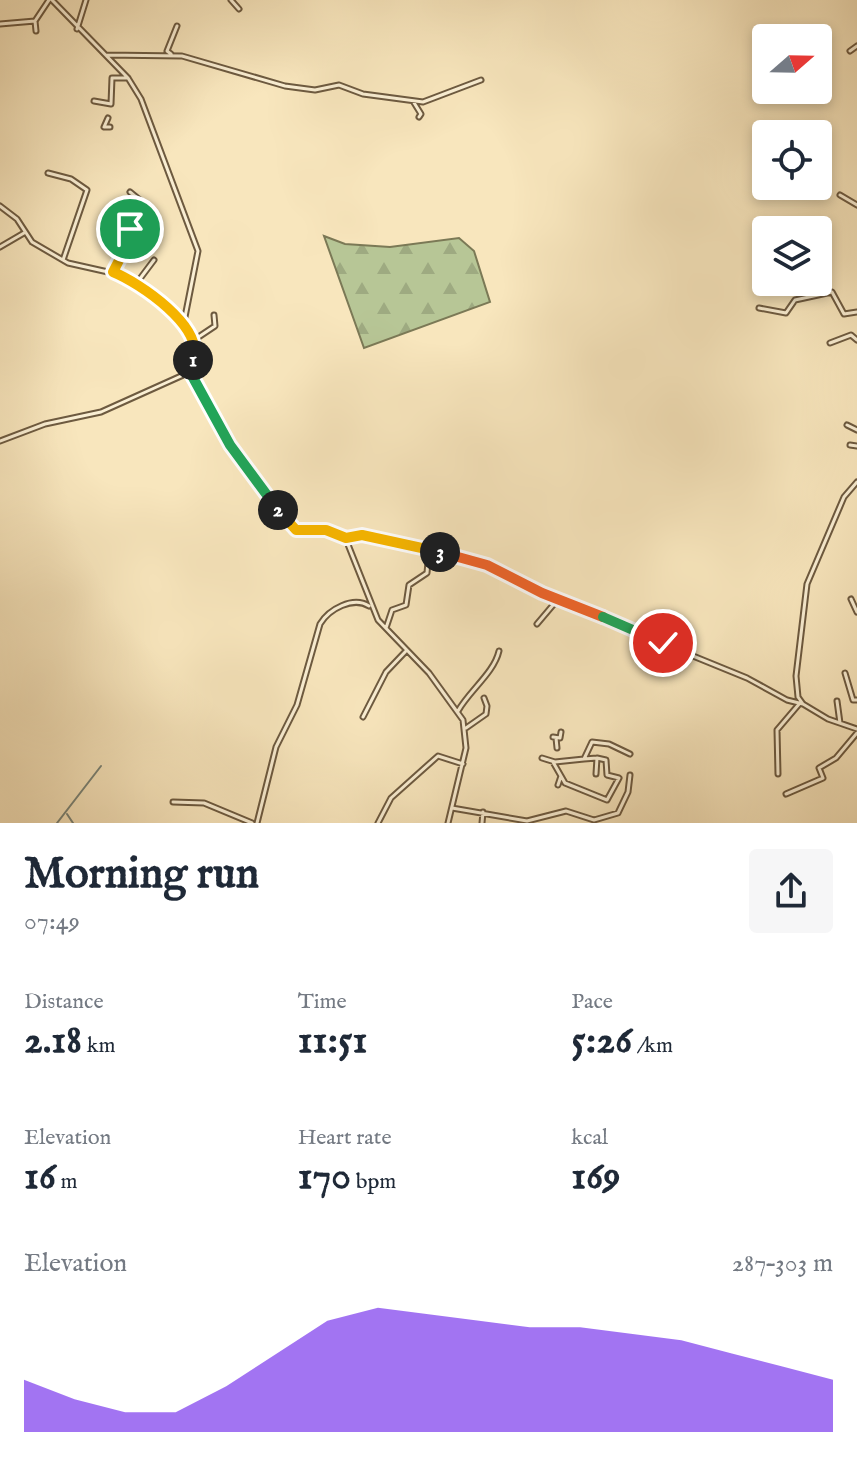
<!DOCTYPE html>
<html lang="en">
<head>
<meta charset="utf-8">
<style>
	:root { --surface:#fff; --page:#f6f6f7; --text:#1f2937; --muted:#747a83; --accent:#7c3aed }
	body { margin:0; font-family:"IM FELL English",serif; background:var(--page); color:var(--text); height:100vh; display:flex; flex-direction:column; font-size:30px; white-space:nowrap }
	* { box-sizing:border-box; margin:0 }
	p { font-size:26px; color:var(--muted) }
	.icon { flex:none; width:44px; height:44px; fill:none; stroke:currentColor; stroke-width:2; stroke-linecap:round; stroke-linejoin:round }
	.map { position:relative; height:823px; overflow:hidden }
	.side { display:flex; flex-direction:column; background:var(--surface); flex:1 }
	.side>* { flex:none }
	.needle { width:52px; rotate:70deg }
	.buttons { position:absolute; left:752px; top:24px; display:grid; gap:16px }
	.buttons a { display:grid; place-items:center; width:80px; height:80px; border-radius:8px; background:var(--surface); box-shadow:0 4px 12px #0003; font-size:40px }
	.pin { position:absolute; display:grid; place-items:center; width:68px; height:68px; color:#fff; margin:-34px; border:4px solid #fff; border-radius:50%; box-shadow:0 2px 8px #0007 }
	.km { position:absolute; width:40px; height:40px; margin:-20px; border-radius:50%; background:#222; color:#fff; font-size:22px; line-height:40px; text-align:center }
	.round { display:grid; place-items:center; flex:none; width:84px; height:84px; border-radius:8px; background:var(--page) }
	.head { display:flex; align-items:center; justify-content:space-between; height:136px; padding:0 24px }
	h1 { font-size:44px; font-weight:800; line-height:60px }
	.figures { display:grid; grid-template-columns:repeat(3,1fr); gap:12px; height:136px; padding:8px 24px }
	.figures div { display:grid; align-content:center }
	.figures b { font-size:40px; font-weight:800 }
	.figures small { font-size:22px; font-weight:400 }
	.figures p { font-size:22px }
	.chart { height:224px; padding:16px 24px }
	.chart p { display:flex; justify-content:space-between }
	.chart svg { width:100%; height:144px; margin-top:8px; fill:var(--accent); opacity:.7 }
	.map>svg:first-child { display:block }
	.forest { fill:url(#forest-firs); stroke:#7b7956; stroke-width:2 }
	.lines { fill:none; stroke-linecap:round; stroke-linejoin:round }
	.stream { stroke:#798478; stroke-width:2 }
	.street-casing { stroke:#6d5a40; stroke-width:7 }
	.street { stroke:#faefd4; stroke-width:3 }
	.split-1-casing { stroke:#fff; stroke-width:16 }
	.split-2-casing { stroke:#fff; stroke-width:16 }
	.split-3-casing { stroke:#fff; stroke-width:16 }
	.split-4-casing { stroke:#fff; stroke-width:16 }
	.split-5-casing { stroke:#fff; stroke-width:16 }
	.split-1 { stroke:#f5b400; stroke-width:10 }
	.split-2 { stroke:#22a559; stroke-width:10 }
	.split-3 { stroke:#f5b400; stroke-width:10 }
	.split-4 { stroke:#f0652b; stroke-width:10 }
	.split-5 { stroke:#22a559; stroke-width:10 }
</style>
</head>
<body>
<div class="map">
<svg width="857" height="823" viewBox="0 0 857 823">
	<defs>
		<pattern id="forest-firs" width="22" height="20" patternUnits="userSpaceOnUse" patternTransform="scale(2)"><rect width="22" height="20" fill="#b7c696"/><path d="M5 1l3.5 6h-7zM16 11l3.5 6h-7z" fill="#9eaa81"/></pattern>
	</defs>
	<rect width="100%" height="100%" fill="#f8e6bd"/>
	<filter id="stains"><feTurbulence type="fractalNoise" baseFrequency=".0025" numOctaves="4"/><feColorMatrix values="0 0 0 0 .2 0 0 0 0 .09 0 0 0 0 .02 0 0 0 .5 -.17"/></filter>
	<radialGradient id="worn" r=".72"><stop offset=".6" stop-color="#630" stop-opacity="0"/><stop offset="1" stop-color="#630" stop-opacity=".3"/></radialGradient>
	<path class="forest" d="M324 236 345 244 390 247 459 238 474 251 490 302 364 348Z"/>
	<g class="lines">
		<path class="stream" d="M67 814 73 823
			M57 823 101 766"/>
		<defs>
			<path id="street" d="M52 0 128 78 141 99 198 251 184 322 194 340 196 354 190 372 230 445 291 528 326 530 345 537 378 620 429 673 463 720 466 748 448 823
				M231 0 239 9
				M0 24 35 21
				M77 29 86 0
				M36 31 35 21 49 0
				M850 51 857 46
				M171 54 167 51 177 26
				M106 55 182 56 285 86 315 90 339 85 363 94 423 102 481 80
				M94 101 111 104 112 78H128
				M413 101 421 114 419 117
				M108 118 104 127H110
				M48 173 71 179 87 190 63 260
				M130 192 147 206 131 237
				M840 195 857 205
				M0 206 17 219 32 242 68 263 117 274 184 322
				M0 247 24 233
				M113 272 131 237 130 229
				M136 284 154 260
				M759 308 786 313 795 300 832 292 844 314 857 312
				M194 340 215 326 214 315
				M830 343 851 335 857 340
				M847 425 857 430
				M0 441 45 424 101 412 190 372
				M850 445 857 446
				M857 482 844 497 807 584 796 676 798 697 803 704 828 719 857 729
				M346 538 362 535 487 565 542 593 587 609 617 625 747 678 787 700 803 704
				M851 599 857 612
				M537 624 559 598
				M386 628 392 610 406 605 409 585 427 573 429 550
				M845 673 853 700H857
				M837 701 840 723
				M458 711C469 691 494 673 499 651
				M363 717 386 672 406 651
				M466 728 486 714 487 706 484 698
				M553 737 560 738 561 732
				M556 738 557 748
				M542 758 555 762 584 759 592 742 609 744 630 754
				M584 759 597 758 596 774
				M553 762 561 776 558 785
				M778 774 777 730 800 703
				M561 776 565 783 607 800 619 778 607 775 606 760 597 758
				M786 794 823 778 819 768 836 758 857 733
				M173 802 204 803 252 823
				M452 808 527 821 566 811 594 820 618 813 628 792 630 775
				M257 823 276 747 297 705 320 624C329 609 353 596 369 606
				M378 823 391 798 438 756 463 764
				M482 823 483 812"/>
		</defs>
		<use href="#street" class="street-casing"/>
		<use href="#street" class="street"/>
	</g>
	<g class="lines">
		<defs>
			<path id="split-1" d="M130 229 131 237 113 272C140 283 205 327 193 360"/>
			<path id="split-2" d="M193 360 190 372 230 445 278 510"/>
			<path id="split-3" d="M278 510 296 530H326L346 538 362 535 440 552"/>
			<path id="split-4" d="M440 552 487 565 542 593 603 617"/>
			<path id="split-5" d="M603 617 663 643"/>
		</defs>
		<use href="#split-1" class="split-1-casing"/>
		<use href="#split-2" class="split-2-casing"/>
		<use href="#split-3" class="split-3-casing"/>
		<use href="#split-4" class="split-4-casing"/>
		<use href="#split-5" class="split-5-casing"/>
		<use href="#split-1" class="split-1"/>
		<use href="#split-2" class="split-2"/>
		<use href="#split-3" class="split-3"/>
		<use href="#split-4" class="split-4"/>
		<use href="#split-5" class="split-5"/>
	</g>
	<rect width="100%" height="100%" filter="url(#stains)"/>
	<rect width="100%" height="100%" fill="url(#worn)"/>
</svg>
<div class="buttons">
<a><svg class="needle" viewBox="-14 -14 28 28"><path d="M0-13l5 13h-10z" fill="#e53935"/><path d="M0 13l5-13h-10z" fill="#747a83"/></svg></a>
<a><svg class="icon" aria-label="locate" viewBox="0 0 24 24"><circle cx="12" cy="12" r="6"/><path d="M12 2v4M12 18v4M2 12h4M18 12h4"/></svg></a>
<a><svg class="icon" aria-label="layers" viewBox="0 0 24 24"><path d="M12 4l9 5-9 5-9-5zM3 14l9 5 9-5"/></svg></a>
</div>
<div class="pin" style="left:130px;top:229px;background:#1e9e55"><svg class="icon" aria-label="arrive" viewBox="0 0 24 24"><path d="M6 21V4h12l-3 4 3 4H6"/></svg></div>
<div class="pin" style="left:663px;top:643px;background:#d93025"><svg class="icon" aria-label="check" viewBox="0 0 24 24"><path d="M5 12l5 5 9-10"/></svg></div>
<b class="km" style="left:193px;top:360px">1</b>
<b class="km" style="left:278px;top:510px">2</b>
<b class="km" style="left:440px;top:552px">3</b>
</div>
<section class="side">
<div class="head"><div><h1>Morning run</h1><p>07:49</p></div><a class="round"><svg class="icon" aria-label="share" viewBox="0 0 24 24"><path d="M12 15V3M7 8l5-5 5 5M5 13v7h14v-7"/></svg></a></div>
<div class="figures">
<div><p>Distance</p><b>2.18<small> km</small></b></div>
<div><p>Time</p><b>11:51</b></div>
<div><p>Pace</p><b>5:26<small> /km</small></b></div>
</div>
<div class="figures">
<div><p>Elevation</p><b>16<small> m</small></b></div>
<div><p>Heart rate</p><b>170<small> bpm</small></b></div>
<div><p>kcal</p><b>169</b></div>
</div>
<div class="chart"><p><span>Elevation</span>287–303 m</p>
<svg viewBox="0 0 160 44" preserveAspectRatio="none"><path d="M0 44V28L10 34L20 38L30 38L40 30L50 20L60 10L70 6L80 8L90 10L100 12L110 12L120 14L130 16L140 20L150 24L160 28V44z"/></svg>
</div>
</section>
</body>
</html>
